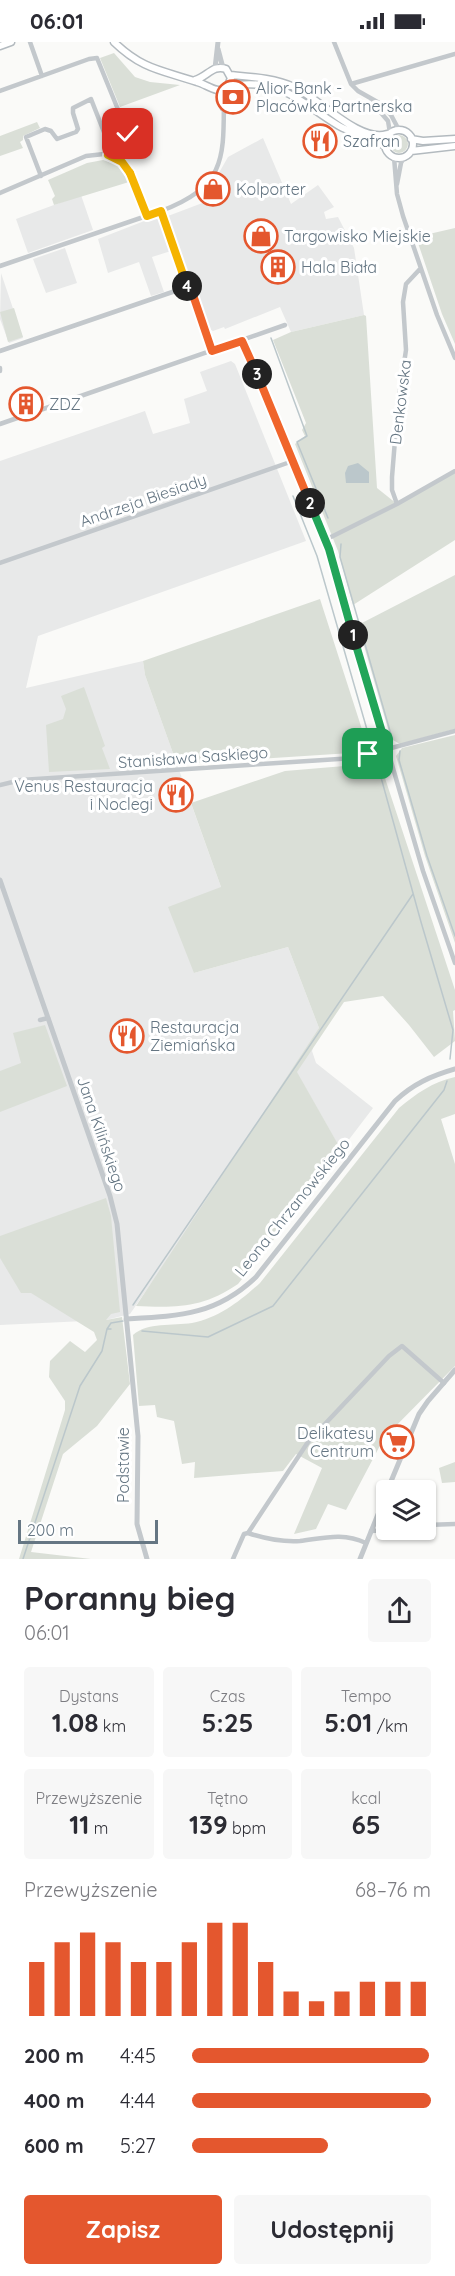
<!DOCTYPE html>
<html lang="pl">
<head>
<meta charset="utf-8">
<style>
	:root { --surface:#fff; --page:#f7f7f7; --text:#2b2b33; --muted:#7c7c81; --accent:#e4572e }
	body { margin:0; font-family:Quicksand,sans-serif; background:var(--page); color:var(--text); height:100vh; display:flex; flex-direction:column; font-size:22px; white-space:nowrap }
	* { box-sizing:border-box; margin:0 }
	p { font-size:20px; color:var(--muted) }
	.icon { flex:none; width:33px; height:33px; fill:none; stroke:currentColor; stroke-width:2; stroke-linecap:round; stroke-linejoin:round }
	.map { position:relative; height:1517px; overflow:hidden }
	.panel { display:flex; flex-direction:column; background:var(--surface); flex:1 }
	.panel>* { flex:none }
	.buttons { position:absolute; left:376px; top:1438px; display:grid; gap:12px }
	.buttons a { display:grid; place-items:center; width:60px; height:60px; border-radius:6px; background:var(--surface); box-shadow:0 2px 4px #0004; font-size:30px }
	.scale { position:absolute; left:18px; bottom:15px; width:140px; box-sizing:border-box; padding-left:6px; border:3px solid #657683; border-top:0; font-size:16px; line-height:21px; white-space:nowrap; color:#657683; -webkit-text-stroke:4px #fff; paint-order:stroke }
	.pin { position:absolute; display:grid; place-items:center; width:51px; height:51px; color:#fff; margin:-26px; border-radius:12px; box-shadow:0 3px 9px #0006 }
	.km { position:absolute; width:30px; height:30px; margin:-15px; border-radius:50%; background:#222; color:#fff; font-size:16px; line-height:30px; text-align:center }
	.round { display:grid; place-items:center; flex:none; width:63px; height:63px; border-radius:6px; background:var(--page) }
	.head { display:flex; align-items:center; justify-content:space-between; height:102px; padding:0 24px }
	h1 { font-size:33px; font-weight:700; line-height:45px }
	.figures { display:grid; grid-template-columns:repeat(3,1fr); gap:9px; height:102px; padding:6px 24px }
	.figures div { display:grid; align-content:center; border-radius:6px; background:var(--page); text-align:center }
	.figures b { font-size:26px; font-weight:700 }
	.figures small { font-size:16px; font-weight:400 }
	.figures p { font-size:16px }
	.chart { height:168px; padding:12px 24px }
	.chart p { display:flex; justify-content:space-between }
	.chart svg { width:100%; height:108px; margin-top:6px; stroke:var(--accent); stroke-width:6 }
	.primary-button { display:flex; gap:12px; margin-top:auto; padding:12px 24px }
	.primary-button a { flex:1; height:69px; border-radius:6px; background:var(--accent); color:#fff; font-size:24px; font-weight:700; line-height:69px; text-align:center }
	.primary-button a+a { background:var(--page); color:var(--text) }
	ul { padding:0 24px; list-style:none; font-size:20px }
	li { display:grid; grid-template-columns:96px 72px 1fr; align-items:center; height:45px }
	li i { height:15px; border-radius:8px; background:var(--accent) }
	.status { display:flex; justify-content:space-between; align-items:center; height:42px; padding:0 30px; background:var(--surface); direction:ltr }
	.status svg { height:16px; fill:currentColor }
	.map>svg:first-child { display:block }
	.built { fill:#e8e9e9 }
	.green { fill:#dadfd7 }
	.water { fill:#bbc7cb }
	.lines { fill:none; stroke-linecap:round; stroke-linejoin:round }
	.stream { stroke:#bbc7cb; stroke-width:1.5 }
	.secondary-casing { stroke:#b3babf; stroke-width:9 }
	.minor { stroke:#c3c8cc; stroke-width:4.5 }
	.tertiary { stroke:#c3c8cc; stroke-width:5 }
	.secondary { stroke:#fff; stroke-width:6 }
	.split-1-casing { stroke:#fff; stroke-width:12 }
	.split-2-casing { stroke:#fff; stroke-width:12 }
	.split-3-casing { stroke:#fff; stroke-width:12 }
	.split-4-casing { stroke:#fff; stroke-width:12 }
	.split-5-casing { stroke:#fff; stroke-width:12 }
	.split-6-casing { stroke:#fff; stroke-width:12 }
	.split-1 { stroke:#22a559; stroke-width:8 }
	.split-2 { stroke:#22a559; stroke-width:8 }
	.split-3 { stroke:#f0652b; stroke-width:8 }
	.split-4 { stroke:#f0652b; stroke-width:8 }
	.split-5 { stroke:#f5b400; stroke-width:8 }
	.split-6 { stroke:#f5b400; stroke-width:8 }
	.labels { text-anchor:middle; stroke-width:6; stroke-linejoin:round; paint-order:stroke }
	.poi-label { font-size:16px; fill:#657683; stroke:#fff; text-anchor:start }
	.street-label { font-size:16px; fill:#657683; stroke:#fff }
</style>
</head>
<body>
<div class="status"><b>06:01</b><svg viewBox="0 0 49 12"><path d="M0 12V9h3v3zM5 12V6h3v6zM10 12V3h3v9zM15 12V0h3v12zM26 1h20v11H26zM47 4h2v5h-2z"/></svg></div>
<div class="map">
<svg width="455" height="1517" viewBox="0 0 455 1517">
	<rect width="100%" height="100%" fill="#fafaf8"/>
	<path class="built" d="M263 96 291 162 318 143 334 165 324 170 326 177 338 175 354 206 364 273 291 290 280 265 225 287 224 285 213 289 209 287 194 244 188 239 181 219 183 216 168 174 205 160 214 149 212 143 228 115Z
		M81 153 93 188 28 211 16 177Z
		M152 176H161L171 209 152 215 164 250 151 254 139 220 108 231 98 197Z
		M65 206 77 241 46 251 33 217Z
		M1 231 23 296 9 301 0 277Z
		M231 319 235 322 306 499 38 594 26 646 143 619 145 633 221 845 194 931 288 905 319 986 312 1009 316 1021 373 1066 341 1108 297 1031 130 1272 106 1278 0 1283V419L145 369 153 392 190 381 184 357 207 349 200 330Z"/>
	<path class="green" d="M114 11 135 35 150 40 180 43 120 65 100 16Z
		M37 80 40 86 23 94V98L20 100 23 106 0 114V94Z
		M119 81 124 97 113 103 105 86Z
		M390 102a9 9 0 1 1 18 0a9 9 0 1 1-18 0Z
		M103 118 117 123 129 140 54 163 52 157 55 154 48 138 87 121Z
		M455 186V302L442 272 416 195Z
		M14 266 23 295 8 300 0 270Z
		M364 273 366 274 377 446 397 462 455 429V498L353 563 338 509 295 402 305 394 302 388 306 381 273 298 291 290Z
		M455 533V687L400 702 391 697 358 583Z
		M320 557 368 706 351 711 193 721 177 718 174 714 145 633 143 619Z
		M84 645 105 704 102 706 110 727 49 730 46 683 63 677 66 667 61 654Z
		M455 693V901L425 814 396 714 402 706Z
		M380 721 455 948V968L453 969 455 999 434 1015 409 983 383 954 344 960 297 1030 343 1111 238 1242C203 1266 176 1266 136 1264L319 986 288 905 194 931 168 865 221 845 191 761 285 729Z
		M45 983 67 1044 0 1070V1029L21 1021 13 991Z
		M455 1035V1072L441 1077 455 1122V1324L384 1396 346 1468 328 1462 316 1487 294 1492 322 1426 296 1412 283 1429 194 1436 195 1420 182 1422 174 1379 157 1375 155 1363 139 1364 133 1293C147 1280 173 1284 192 1281 219 1276 240 1259 260 1241L399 1066C416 1052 432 1040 455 1035Z
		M106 1156 111 1174 120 1270 111 1272 106 1278 122 1275 130 1342 97 1384 63 1412 31 1510 91 1517H19L65 1368V1359L49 1335 50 1319 70 1299 85 1310 97 1298 94 1290 31 1251H21L0 1216V1194Z
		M455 1420V1440L442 1441 439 1426Z"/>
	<path class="water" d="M358 421 369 430V441H346L345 431 348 424Z"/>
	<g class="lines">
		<path class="stream" d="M271 296 307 394 297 400 328 476
			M293 454 317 514 372 705
			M341 502 340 515 392 696
			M400 709 399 718 427 814 455 894
			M377 721 421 880 453 988 450 1017
			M133 1263 413 852
			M107 1287 111 1281 123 1279
			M142 1289 208 1295 273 1264 444 1048 447 1039
			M23 1517 80 1344 102 1309 107 1287H111"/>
		<defs>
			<path id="secondary" d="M114 0C143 28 162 28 197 40 208 43 216 52 227 46L231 36 226 27C213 22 207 35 195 38
				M0 4 11 0
				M230 33C252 35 274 36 294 45 319 56 359 101 387 92
				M229 44C282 35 299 60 339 84 353 92 373 95 386 105
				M385 102a14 14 0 1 1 28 0a14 14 0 1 1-28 0Z
				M411 97 423 99 455 97
				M411 109 455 104"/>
		</defs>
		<use href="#secondary" class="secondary-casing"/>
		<path class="minor" d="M30 0 42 34
			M334 0 351 42 358 49 381 62 391 73 399 88
			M351 42 455 12
			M0 49 89 17 97 16 128 92 125 100 111 108 108 113
			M217 49 222 67
			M371 59 388 79 390 91
			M394 115 397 152 403 174 437 273 455 316
			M41 134 26 95 45 87 51 89 57 97 76 90 78 87 73 71V66L91 57 111 108
			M397 142 401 121 405 114
			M0 151 86 114 104 112 113 115 125 123 131 133 147 174
			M161 169 212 309
			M0 224 161 169C230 143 223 112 224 48
			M242 299 289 408 329 507 423 829 455 921
			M0 309 187 245
			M0 326V329
			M0 382 285 283
			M397 462 392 448V435L398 361 406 308 403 260 406 242 420 227
			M325 498 397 462 455 429
			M0 521 293 419
			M0 743 21 738 354 716 455 689
			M40 978 48 976
			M426 1483 455 1482
			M371 1489 387 1488
			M248 1491C263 1496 284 1500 300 1499 324 1496 343 1490 366 1501
			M233 1517 244 1492 248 1491 308 1400 389 1314 402 1304 444 1341"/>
		<path class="tertiary" d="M218 7 223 26
			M215 26 218 0
			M0 838 110 1154 117 1182 138 1394 137 1482 147 1517
			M126 1277C180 1274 216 1273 256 1235L395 1059C413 1042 431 1034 455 1027
			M387 1449 419 1372 428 1359 455 1328
			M360 1517 387 1450"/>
		<use href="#secondary" class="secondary"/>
	</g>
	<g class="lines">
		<defs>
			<path id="split-1" d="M353 593 387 707 368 712"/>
			<path id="split-2" d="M310 461 329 507 353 593"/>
			<path id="split-3" d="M257 332 310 461"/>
			<path id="split-4" d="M187 244 192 250 212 309 242 299 257 332"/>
			<path id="split-5" d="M130 131 147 174 161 169 187 244"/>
			<path id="split-6" d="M128 92 125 100 111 108 108 113 122 120 130 131"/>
		</defs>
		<use href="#split-1" class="split-1-casing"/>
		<use href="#split-2" class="split-2-casing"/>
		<use href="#split-3" class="split-3-casing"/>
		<use href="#split-4" class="split-4-casing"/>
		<use href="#split-5" class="split-5-casing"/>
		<use href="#split-6" class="split-6-casing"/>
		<use href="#split-1" class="split-1"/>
		<use href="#split-2" class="split-2"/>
		<use href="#split-3" class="split-3"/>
		<use href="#split-4" class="split-4"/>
		<use href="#split-5" class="split-5"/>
		<use href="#split-6" class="split-6"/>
	</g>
	<defs>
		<symbol id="bank-ring" viewBox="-11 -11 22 22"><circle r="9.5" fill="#fff" stroke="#e4572e" stroke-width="1.5"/><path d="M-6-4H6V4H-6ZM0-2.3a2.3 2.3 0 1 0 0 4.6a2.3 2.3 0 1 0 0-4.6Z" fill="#e4572e"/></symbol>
		<symbol id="restaurant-ring" viewBox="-11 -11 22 22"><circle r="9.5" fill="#fff" stroke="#e4572e" stroke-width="1.5"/><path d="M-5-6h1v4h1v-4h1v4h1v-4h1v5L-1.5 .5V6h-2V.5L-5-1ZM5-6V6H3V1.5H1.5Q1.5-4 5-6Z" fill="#e4572e"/></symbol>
		<symbol id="shop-ring" viewBox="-11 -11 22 22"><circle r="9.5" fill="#fff" stroke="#e4572e" stroke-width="1.5"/><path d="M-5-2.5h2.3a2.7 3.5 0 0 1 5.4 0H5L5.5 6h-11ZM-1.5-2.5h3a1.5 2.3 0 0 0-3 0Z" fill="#e4572e"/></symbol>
		<symbol id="building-ring" viewBox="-11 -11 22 22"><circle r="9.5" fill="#fff" stroke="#e4572e" stroke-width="1.5"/><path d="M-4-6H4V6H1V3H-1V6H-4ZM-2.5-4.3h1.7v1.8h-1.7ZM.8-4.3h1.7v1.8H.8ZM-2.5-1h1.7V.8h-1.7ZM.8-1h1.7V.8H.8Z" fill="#e4572e"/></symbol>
		<symbol id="supermarket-ring" viewBox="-11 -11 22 22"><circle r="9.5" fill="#fff" stroke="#e4572e" stroke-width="1.5"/><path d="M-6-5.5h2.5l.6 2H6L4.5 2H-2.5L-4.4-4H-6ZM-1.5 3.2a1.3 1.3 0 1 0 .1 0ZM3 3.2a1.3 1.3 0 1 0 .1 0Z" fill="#e4572e"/></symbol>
	</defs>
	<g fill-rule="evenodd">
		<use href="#bank-ring" x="214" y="36" width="38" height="38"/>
		<use href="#restaurant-ring" x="301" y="80" width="38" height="38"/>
		<use href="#shop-ring" x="194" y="128" width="38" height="38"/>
		<use href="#shop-ring" x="242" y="175" width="38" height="38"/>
		<use href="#building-ring" x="259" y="206" width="38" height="38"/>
		<use href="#building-ring" x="7" y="343" width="38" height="38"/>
		<use href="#restaurant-ring" x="157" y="734" width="38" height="38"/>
		<use href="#restaurant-ring" x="108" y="975" width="38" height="38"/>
		<use href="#supermarket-ring" x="378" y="1381" width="38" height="38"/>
	</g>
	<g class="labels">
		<g class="poi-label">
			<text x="256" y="52">Alior Bank -<tspan x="256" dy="18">Placówka Partnerska</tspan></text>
			<text x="343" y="105">Szafran</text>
			<text x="236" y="153">Kolporter</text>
			<text x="284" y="200">Targowisko Miejskie</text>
			<text x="301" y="231">Hala Biała</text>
			<text x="49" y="368">ZDZ</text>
			<text x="153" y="750" text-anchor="end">Venus Restauracja<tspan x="153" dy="18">i Noclegi</tspan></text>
			<text x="150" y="991">Restauracja<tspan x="150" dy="18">Ziemiańska</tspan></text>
			<text x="374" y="1397" text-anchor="end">Delikatesy<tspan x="374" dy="18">Centrum</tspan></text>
		</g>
		<g class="street-label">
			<text transform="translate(400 360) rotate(-83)" y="6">Denkowska</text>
			<text transform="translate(143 458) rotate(-19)" y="6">Andrzeja Biesiady</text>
			<text transform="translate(193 715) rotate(-4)" y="6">Stanisława Saskiego</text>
			<text transform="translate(102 1092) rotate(71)" y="6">Jana Kilińskiego</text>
			<text transform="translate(292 1165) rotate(-51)" y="6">Leona Chrzanowskiego</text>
			<text transform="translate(123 1423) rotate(-90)" y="6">Podstawie</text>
		</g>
	</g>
</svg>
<div class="buttons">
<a><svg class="icon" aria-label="layers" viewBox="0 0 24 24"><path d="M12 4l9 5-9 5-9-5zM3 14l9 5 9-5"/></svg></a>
</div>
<div class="scale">200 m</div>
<div class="pin" style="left:368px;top:712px;background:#1e9e55"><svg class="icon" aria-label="arrive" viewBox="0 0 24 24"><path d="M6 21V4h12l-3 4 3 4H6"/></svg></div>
<div class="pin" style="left:128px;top:92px;background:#d93025"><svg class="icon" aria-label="check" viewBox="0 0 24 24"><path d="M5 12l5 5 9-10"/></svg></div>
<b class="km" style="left:353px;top:593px">1</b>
<b class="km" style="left:310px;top:461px">2</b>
<b class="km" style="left:257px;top:332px">3</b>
<b class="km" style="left:187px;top:244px">4</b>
</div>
<section class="panel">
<div class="head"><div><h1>Poranny bieg</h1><p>06:01</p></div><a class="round"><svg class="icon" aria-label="share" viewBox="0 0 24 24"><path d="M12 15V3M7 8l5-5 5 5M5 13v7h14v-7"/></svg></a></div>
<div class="figures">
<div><p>Dystans</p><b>1.08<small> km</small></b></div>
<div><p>Czas</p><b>5:25</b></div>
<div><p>Tempo</p><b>5:01<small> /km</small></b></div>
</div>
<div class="figures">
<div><p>Przewyższenie</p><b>11<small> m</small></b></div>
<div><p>Tętno</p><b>139<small> bpm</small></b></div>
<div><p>kcal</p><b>65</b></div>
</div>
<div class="chart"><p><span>Przewyższenie</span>68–76 m</p>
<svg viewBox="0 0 160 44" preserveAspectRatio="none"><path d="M5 44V22M15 44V14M25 44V10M35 44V14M45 44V22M55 44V22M65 44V14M75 44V6M85 44V6M95 44V22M105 44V34M115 44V38M125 44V34M135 44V30M145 44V30M155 44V30"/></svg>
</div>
<ul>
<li><b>200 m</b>4:45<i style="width:99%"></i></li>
<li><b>400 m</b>4:44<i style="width:100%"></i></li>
<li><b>600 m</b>5:27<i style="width:57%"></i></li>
</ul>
<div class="primary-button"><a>Zapisz</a><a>Udostępnij</a></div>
</section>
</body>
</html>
